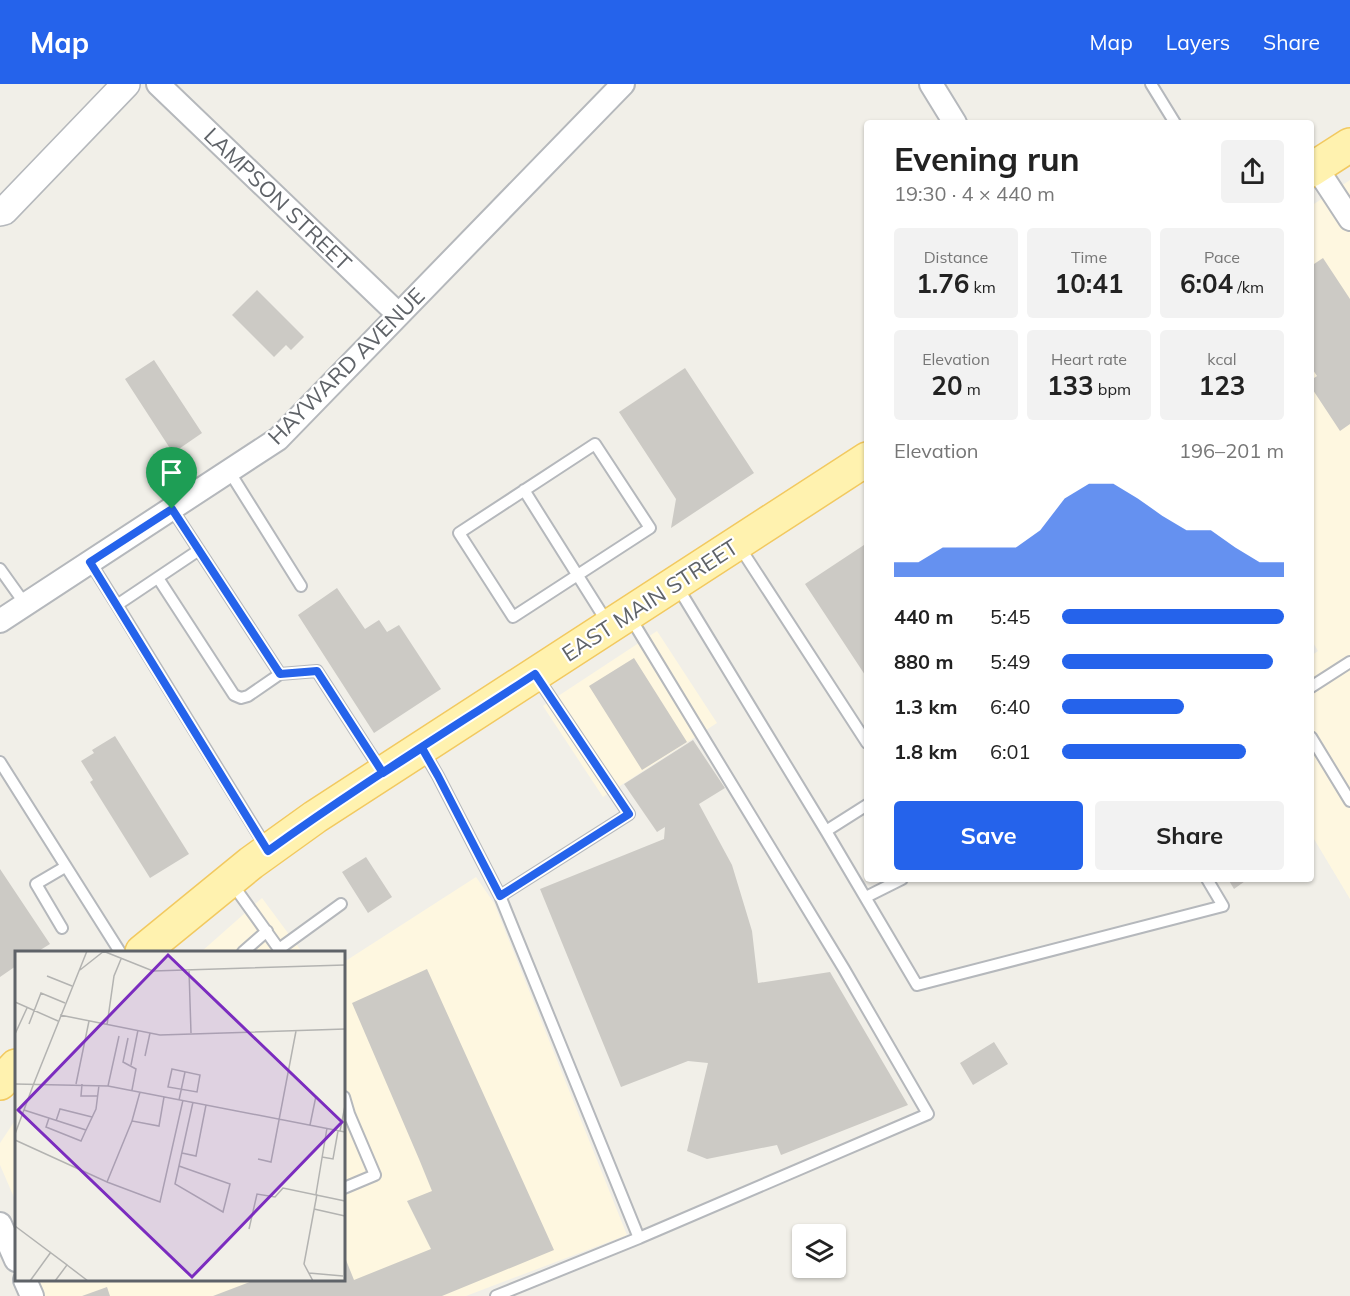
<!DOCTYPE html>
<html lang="en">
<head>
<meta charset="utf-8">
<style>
	:root { --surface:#fff; --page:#f2f2f2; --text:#222; --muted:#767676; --accent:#2563eb }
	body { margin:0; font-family:Mulish,sans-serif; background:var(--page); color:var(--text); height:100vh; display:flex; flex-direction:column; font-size:22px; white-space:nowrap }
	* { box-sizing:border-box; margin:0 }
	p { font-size:20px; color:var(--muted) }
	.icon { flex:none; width:33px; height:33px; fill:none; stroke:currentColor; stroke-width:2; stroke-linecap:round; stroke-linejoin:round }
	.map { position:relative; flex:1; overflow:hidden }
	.sheet { position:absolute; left:864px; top:36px; width:450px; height:762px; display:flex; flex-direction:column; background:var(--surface); border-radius:6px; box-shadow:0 2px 4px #0004 }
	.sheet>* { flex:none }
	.buttons { position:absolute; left:792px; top:1140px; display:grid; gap:12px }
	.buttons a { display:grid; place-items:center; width:54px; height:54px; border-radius:6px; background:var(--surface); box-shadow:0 2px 4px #0004; font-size:30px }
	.pin { position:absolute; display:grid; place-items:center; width:51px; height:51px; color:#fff; margin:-62px -26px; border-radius:50% 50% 50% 0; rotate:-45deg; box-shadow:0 0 6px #0007 }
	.pin .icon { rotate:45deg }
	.round { display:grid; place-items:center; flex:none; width:63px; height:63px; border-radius:6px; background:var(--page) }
	.summary { display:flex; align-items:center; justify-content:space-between; height:102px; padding:0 30px }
	h1 { font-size:33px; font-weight:700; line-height:45px }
	.metrics { display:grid; grid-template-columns:repeat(3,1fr); gap:9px; height:102px; padding:6px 30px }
	.metrics div { display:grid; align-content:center; border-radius:6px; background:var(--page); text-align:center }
	.metrics b { font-size:26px; font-weight:700 }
	.metrics small { font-size:16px; font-weight:400 }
	.metrics p { font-size:16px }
	.chart { height:168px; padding:12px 30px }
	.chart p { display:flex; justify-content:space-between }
	.chart svg { width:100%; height:108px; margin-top:6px; fill:var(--accent); opacity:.7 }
	.cta { display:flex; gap:12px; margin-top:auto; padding:12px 30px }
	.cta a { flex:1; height:69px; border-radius:6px; background:var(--accent); color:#fff; font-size:24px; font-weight:700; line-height:69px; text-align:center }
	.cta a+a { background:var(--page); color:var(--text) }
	ul { padding:0 30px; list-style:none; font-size:20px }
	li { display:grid; grid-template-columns:96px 72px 1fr; align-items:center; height:45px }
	li i { height:15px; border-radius:8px; background:var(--accent) }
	header { display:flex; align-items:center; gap:36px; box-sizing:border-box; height:84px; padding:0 30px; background:var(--accent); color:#fff }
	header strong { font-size:28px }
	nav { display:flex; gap:33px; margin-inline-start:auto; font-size:21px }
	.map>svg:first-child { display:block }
	.commercial { fill:#fef7e0 }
	.building { fill:#cccac5 }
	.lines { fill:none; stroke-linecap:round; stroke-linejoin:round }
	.service-casing { stroke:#b5b8bc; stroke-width:14 }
	.minor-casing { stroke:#b5b8bc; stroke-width:26 }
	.tertiary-casing { stroke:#b5b8bc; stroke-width:30 }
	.primary-casing { stroke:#f2c960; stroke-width:36 }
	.service { stroke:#fff; stroke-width:10 }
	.minor { stroke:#fff; stroke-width:22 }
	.tertiary { stroke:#fff; stroke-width:27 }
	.primary { stroke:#fff2af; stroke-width:33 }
	.route-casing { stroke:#fff; stroke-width:12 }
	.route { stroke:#2563eb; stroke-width:8 }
	.labels { text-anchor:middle; stroke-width:4.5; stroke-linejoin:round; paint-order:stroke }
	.street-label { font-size:22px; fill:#5f6368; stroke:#fff }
	.inset-road { fill:none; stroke:#b3b3b1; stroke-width:1.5 }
	.view { fill:#7b2cbf; fill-opacity:0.15; stroke:#7b2cbf; stroke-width:3 }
	.inset-edge { fill:none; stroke:#5f6368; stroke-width:3 }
</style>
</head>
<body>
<header>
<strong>Map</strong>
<nav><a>Map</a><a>Layers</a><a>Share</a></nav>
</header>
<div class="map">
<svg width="1350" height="1212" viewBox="0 0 1350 1212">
	<rect width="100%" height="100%" fill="#f1efe8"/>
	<path class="commercial" d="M1350 96V815L1311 750V572L1318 567 1311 555V122Z
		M657 547 717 639 603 713 543 622Z
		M476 793 494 819 627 1151 466 1212H43L36 1196H344V878Z
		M262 814 302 868H201Z
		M16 1035V1118L0 1081V1059Z"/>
	<path class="building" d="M1323 174 1350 215V340L1340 347 1311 303V296L1317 292 1311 283V182Z
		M257 206 304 253 291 266 286 261 274 273 232 231Z
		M154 276 202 349 173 369 125 295Z
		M685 284 754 389 671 444 676 415 619 328Z
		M867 459V594L805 500Z
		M337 504 365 545 379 536 387 548 399 541 441 605 374 649 298 531Z
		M634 574 687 658 642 686 589 602Z
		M115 652 189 770 150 794 90 698 93 696 81 677 94 669 92 666Z
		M693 656 725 704 699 720 732 781 752 847 758 899 830 888 908 1021 781 1071 777 1061 707 1075 687 1067 708 979 688 977 621 1003 540 805 664 755 665 743 657 748 624 700Z
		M366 773 392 813 368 829 342 788Z
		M0 785 50 860 37 868H16V882L0 893Z
		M1228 795H1248L1234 805Z
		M427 885 554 1166 442 1212H213L255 1196H344V1171L354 1196 431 1165 407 1117 432 1107 419 1075 352 919Z
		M994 958 1008 980 973 1001 960 979Z
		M107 1203 110 1212H82Z"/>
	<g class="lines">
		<defs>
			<path id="service" d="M1151 0 1175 39
				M595 360 650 444 513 533 459 449Z
				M229 387 301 502
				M524 406 607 538
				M172 425 280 590
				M739 462 867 659
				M90 478 117 521 199 466
				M0 485 25 520
				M158 494 234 611 241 614 248 612 280 590 317 587 381 686
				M677 502 826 747 917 901 1223 822 1207 795
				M117 521 266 763
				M630 533 844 885 928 1030 639 1154
				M1311 603 1350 578
				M1311 653 1350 717
				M423 666 438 692 500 812 629 730 537 593
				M0 678 120 868
				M826 747 867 721
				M231 798 281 868
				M866 813 902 795
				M62 844 36 800 65 783
				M279 865 341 820
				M243 868 267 847
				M344 1013 349 1030 344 1033
				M344 1104 375 1091 349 1030
				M496 1212 639 1154 500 812"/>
			<path id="minor" d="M158 0 398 230
				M931 0 955 39
				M1316 83 1350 135
				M0 537 278 355 623 0
				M0 1140 16 1176
				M25 1196 32 1212"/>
			<path id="tertiary" d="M0 128 4 127 126 0"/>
			<path id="primary" d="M1311 86 1350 61
				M142 868 251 779 315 733 867 375
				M0 999 16 982"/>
		</defs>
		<use href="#service" class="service-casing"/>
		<use href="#minor" class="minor-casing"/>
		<use href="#tertiary" class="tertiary-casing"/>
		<use href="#primary" class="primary-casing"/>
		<use href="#service" class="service"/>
		<use href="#minor" class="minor"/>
		<use href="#tertiary" class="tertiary"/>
		<use href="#primary" class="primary"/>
	</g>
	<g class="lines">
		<defs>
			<path id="route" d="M172 425 90 478 268 767C355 704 446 648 535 590L629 730 500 812 438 692 422 664 383 689 317 587 280 590 172 425"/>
		</defs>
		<use href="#route" class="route-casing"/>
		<use href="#route" class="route"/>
	</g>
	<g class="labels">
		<g class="street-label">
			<text transform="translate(278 115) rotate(44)" y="8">LAMPSON STREET</text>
			<text transform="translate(346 282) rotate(-45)" y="8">HAYWARD AVENUE</text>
			<text transform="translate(650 516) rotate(-33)" y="8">EAST MAIN STREET</text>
		</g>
	</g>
	<g transform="translate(15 867)">
		<rect width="330" height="330" fill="#f1efe8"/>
		<path class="inset-road" d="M88 0 138 20 330 14M65 19 89 0M174 19 176 82M32 25 57 35M0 51 43 70M45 64 145 84 330 78M14 73 26 42 50 52M92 74 99 25 106 8M0 83 12 57M113 87 108 111 121 118 117 139M130 105 135 82M116 114 123 79M157 118 185 124 182 141 153 136ZM19 132 72 0M0 133 93 135 330 181M61 133 74 70M67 133 66 145H83M93 135 104 85M125 141 117 170 144 175 149 146M164 149 170 121M9 159 71 179 81 158 84 134M34 167 31 176 66 190 71 179M41 170 45 158 77 166M295 174 301 145M325 180 330 155M0 183 19 132M0 189 92 231 117 170M167 202 181 205 191 154M307 206 318 208 323 180M243 208 256 211 281 80M164 215 215 233 208 261 160 233 178 151M92 231 145 251 168 149M301 243 312 177M299 258 330 265M0 275 52 314 40 330M234 278 242 243 260 246 268 237 330 250M52 314 73 330M294 322 328 325M15 330 36 301M298 330 289 313 302 243"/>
		<path class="view" d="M153 4 327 171 177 326 3 159Z"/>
		<rect width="330" height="330" class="inset-edge"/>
	</g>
</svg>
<div class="buttons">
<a><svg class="icon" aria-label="layers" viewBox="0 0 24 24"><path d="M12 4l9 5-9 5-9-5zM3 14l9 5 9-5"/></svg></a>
</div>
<div class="pin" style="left:172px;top:425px;background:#1e9e55"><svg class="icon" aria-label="arrive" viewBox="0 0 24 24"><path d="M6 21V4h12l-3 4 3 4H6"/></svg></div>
<section class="sheet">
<div class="summary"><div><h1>Evening run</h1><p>19:30 · 4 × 440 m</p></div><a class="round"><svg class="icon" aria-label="share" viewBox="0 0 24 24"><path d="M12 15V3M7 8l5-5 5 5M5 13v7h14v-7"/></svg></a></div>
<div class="metrics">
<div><p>Distance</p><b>1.76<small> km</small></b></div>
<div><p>Time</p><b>10:41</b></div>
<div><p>Pace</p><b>6:04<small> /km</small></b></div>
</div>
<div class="metrics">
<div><p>Elevation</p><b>20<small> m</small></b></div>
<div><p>Heart rate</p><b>133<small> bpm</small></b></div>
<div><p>kcal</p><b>123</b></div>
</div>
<div class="chart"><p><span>Elevation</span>196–201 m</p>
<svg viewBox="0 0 160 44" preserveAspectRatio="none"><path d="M0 44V38L10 38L20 32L30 32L40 32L50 32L60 25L70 12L80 6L90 6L100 12L110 19L120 25L130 25L140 32L150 38L160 38V44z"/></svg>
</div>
<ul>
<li><b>440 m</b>5:45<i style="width:100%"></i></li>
<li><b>880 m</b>5:49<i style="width:95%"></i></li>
<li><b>1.3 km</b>6:40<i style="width:55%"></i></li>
<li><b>1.8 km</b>6:01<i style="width:83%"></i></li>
</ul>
<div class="cta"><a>Save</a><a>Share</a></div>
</section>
</div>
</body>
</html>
